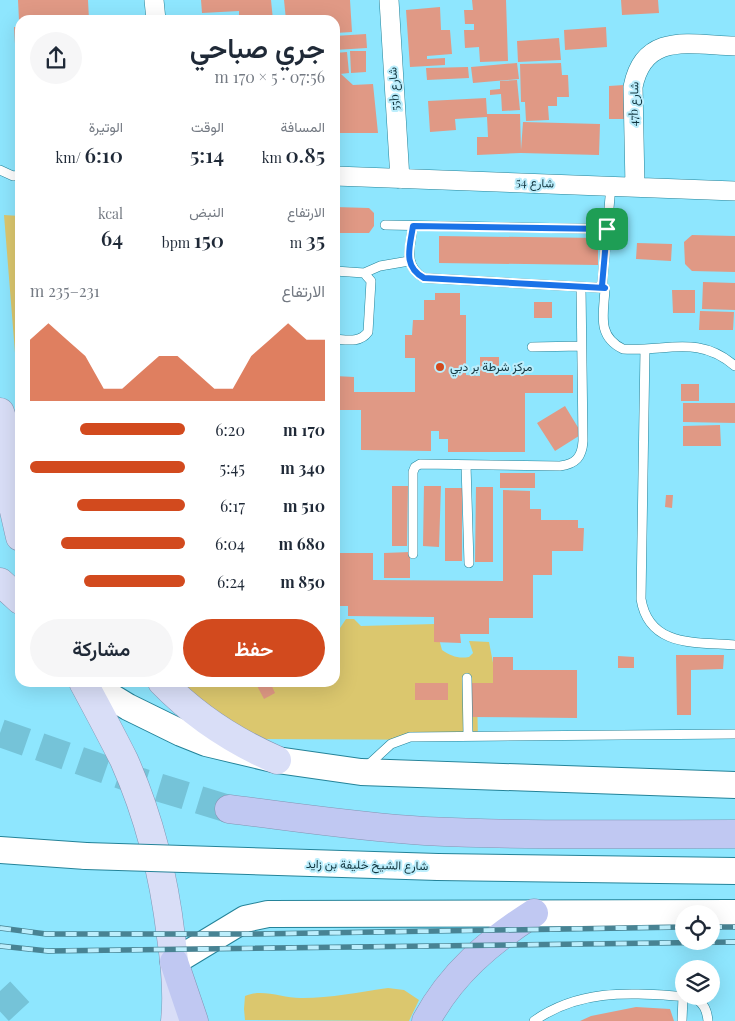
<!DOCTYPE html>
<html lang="ar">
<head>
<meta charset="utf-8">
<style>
	:root { --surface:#fff; --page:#f6f6f7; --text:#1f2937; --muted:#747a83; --accent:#d24a1e }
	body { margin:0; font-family:"Playfair Display",Vazirmatn,serif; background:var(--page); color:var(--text); direction:rtl; height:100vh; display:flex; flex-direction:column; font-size:19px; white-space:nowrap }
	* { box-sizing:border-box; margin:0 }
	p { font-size:16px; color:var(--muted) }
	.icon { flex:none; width:28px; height:28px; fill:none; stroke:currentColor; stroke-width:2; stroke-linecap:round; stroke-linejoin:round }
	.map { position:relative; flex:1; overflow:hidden; direction:ltr }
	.panel { position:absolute; left:15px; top:15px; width:325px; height:672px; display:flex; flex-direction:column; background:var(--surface); border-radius:15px; box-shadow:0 5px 20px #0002; direction:rtl }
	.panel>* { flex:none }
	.tools { position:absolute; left:675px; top:905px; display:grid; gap:10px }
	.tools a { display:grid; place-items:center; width:45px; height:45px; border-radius:50%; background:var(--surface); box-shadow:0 5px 20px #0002; font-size:25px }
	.pin { position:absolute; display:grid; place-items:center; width:42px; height:42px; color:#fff; margin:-21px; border-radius:10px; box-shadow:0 2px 8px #0006 }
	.round { display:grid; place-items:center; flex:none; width:52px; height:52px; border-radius:26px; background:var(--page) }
	.headline { display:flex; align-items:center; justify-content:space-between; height:85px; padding:0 15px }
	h1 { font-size:28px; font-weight:600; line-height:38px }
	.figures { display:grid; grid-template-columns:repeat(3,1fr); gap:8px; height:85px; padding:5px 15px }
	.figures div { display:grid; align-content:center }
	.figures b { font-size:21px; font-weight:600 }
	.figures small { font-size:14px; font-weight:400 }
	.figures p { font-size:14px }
	.chart { height:140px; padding:10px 15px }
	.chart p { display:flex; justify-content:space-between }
	.chart svg { width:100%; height:90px; margin-top:5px; fill:var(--accent); opacity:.7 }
	.button { display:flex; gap:10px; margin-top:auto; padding:10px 15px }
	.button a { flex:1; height:58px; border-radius:30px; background:var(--accent); color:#fff; font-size:20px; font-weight:600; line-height:58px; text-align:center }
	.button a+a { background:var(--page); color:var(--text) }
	ul { padding:0 15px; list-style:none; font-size:16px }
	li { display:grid; grid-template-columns:80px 60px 1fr; align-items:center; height:38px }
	li i { height:12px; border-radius:6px; background:var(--accent) }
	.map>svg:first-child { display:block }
	.green { fill:#dbc76e }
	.building { fill:#e09985 }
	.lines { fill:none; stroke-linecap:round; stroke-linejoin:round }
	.highway-tunnel { stroke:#75c3d8; stroke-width:28; stroke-dasharray:28 14; stroke-linecap:butt }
	.lane-casing { stroke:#248399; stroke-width:10 }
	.street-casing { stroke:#248399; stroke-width:20 }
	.secondary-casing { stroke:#248399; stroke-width:28 }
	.primary-casing { stroke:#8395b4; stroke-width:29 }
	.highway-casing { stroke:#8395b4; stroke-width:29 }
	.lane { stroke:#fff; stroke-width:9 }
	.street { stroke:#fff; stroke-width:19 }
	.secondary { stroke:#fff; stroke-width:26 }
	.primary { stroke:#d9def7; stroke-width:28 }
	.highway { stroke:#c0c8f2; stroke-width:28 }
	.rail-casing { stroke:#488393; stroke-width:5.5 }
	.rail { stroke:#bceefc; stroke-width:4; stroke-dasharray:11; stroke-linecap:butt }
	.secondary-bridge-casing { stroke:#248399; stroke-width:28; stroke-linecap:butt }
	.secondary-bridge { stroke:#fff; stroke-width:26 }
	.route-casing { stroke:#fff; stroke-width:10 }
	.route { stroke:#1a73e8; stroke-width:6 }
	.poi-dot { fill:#d24a1e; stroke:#bceefc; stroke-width:2 }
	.labels { text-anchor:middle; stroke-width:4; stroke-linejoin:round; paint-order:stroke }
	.street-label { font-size:12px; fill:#123741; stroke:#bceefc }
	.poi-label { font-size:12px; fill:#123741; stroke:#bceefc; text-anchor:start }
</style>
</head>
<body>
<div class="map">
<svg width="735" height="1021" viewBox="0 0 735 1021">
	<rect width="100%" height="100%" fill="#8ee6fe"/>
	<path class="green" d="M4 215 20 216V410L19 403Z
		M346 619H354L361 626 435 624 442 650C451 656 458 659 469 657L473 653 469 641 489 642 499 694 477 695 478 740 252 739 179 683 335 682V628H340Z
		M388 988 404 990 419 1000 409 1021 245 1020 244 1009 245 996C263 988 284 999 303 998 330 998 360 992 388 988Z"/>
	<path class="building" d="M18 0H88L89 20H19Z
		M201 0H271L273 20H239V11L202 13Z
		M284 0H350L352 32 335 33V20H286Z
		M472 0H506L508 61 480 62 479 47 465 48 464 30H474V24H465L464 10H473Z
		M621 0H658L659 13 622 15Z
		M440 7 441 30H450L452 54 427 56V59L445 58V65L410 67 406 10Z
		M14 27H20V77L17 78Z
		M606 27 607 47 565 50 564 30Z
		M366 34 367 48 335 50V36Z
		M559 38 561 60 518 62 517 41Z
		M350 51H366V72L351 73Z
		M347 52 349 73 340 74 339 67H335V53Z
		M517 63 519 79 473 83 471 67Z
		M561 63 562 75H568L569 97H557V106H548L549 120 526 121 525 102H521L520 64Z
		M468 67 469 78 427 80 426 68Z
		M335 74H341L353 85 373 84 378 133H335Z
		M517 80 520 110 502 111 501 94 490 95V90L500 89V81Z
		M624 85V119H609V86Z
		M486 98 487 114H520L521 150 523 122 600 124 599 155 521 153 477 155V137H488L487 117 455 119 456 130 430 132 428 101Z
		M335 207 369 208 374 213V226L369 233H335Z
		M692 235 735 236V272L692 271 685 264 684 242Z
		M439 236 598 238V265L439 263Z
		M637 243 672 244 671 261 636 259Z
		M703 282 735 283V310L702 309Z
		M672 290H695V313H673Z
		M435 293H460V315H466V375L480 376V357H499V375H573V393H525V452H448V439H439V431H431V451L361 450V410H335V376L354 377V392H415V358H405V335H412L413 320H424V300H435Z
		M534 302H552V318H534Z
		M700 311 734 312 733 330H699Z
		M681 384H699V401H681Z
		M683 403H735V423L683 422Z
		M565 406 582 434 555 451 537 423Z
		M720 425 721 446H683V426Z
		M500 473H535V488H500Z
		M392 486H408L407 546H392Z
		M424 486H441L439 547 423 546Z
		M476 487H493V562H475Z
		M445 488H462V561H445Z
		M503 490 530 491V509H541V520H578V528H584L583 551H552V575H533V618H489V634H460L461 643 434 642V617L348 616V606H335V553H373V580L503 581Z
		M666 495H673L672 508 665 507Z
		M410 552V578H384V553Z
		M676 655H724L723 669 691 670V715H677Z
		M618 656 634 657V668H618Z
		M493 657H513V670H577V718L471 717V683H493Z
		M255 682H270L275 693 264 699Z
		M415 683H448V700H415Z
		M636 1007 670 1009 674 1021H580L591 1016Z"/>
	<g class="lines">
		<path class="highway-tunnel" d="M0 733 141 782 229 809
			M0 991 28 1021"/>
		<defs>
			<path id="lane" d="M0 170 13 176 20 175
				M611 186 602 286 605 288C604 313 596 336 623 349 666 352 698 334 735 366
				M385 225 607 229
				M413 226C410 247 403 266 424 278L605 288
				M335 271 364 273 371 281 368 332C360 343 347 340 335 339
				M364 273 380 266 409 261
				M532 347 581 346
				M645 349 641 599C649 648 697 642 735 645
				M466 465 469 563
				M413 554V472L415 467 420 464 560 466C576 464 582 457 583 441L581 287
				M467 678 468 736
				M366 767 391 744 410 737 735 734
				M534 1021C584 986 637 994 693 997 704 1003 707 1010 708 1021
				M682 1021 683 997"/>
			<path id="street" d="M154 0 156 20
				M389 0 400 179
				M335 176 735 191
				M635 187 633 87C644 31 691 45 735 46"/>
			<path id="secondary" d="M87 682 128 707 181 733 206 743 277 760 361 772 735 785
				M0 850 86 856
				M438 867 735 871
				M174 962 245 919 268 914 735 913"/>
			<path id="primary" d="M0 412 19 468
				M0 450 20 537
				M0 582 20 600
				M83 682C97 708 111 734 124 760 149 816 164 877 171 937 175 964 178 994 175 1021
				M162 682C196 717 233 741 277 760"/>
			<path id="highway" d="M229 809C294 817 359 827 425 831 528 836 632 834 735 834
				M174 962 194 1021
				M426 1021C451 974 490 941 534 913"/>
		</defs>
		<use href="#lane" class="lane-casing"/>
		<use href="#street" class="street-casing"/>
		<use href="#secondary" class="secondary-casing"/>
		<use href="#primary" class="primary-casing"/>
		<use href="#highway" class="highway-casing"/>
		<use href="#lane" class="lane"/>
		<use href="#street" class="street"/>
		<use href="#secondary" class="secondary"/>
		<use href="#primary" class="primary"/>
		<use href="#highway" class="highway"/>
		<defs>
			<path id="rail" d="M711 927H735
				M0 928 46 934H257L684 927
				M0 946 48 951 735 942"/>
		</defs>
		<use href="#rail" class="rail-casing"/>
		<use href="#rail" class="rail"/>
		<defs>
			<path id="secondary-bridge" d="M86 856 438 867"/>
		</defs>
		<use href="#secondary-bridge" class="secondary-bridge-casing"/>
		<use href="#secondary-bridge" class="secondary-bridge"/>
	</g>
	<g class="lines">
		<defs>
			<path id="route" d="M413 226 607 229 602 286 605 288 424 278C402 266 410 247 413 226Z"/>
		</defs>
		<use href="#route" class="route-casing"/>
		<use href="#route" class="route"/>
	</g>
	<circle class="poi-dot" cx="440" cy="367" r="5"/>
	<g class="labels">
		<g class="street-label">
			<text transform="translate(394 89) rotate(-94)" y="4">55b شارع</text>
			<text transform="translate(634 104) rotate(-89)" y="4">47b شارع</text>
			<text transform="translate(535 183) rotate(2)" y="4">شارع 54</text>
			<text transform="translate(367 865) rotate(1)" y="4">شارع الشيخ خليفة بن زايد</text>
		</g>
		<g class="poi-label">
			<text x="450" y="371">مركز شرطة بر دبي</text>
		</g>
	</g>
</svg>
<div class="tools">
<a><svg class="icon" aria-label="locate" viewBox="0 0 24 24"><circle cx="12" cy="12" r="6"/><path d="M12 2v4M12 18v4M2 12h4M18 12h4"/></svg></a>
<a><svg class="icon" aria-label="layers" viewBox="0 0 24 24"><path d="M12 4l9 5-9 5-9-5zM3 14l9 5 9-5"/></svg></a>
</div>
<div class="pin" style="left:607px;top:229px;background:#1e9e55"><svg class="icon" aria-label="arrive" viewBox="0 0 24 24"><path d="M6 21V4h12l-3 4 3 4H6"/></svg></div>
<section class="panel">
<div class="headline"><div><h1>جري صباحي</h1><p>07:56 · 5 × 170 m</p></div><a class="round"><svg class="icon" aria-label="share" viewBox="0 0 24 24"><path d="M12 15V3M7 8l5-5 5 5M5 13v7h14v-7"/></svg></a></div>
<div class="figures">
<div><p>المسافة</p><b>0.85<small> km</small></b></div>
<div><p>الوقت</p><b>5:14</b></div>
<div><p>الوتيرة</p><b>6:10<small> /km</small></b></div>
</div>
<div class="figures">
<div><p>الارتفاع</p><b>35<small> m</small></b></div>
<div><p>النبض</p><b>150<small> bpm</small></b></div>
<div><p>kcal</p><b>64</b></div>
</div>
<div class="chart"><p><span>الارتفاع</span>231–235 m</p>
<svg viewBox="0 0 160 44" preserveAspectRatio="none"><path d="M0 44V14L10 6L20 14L30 22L40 38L50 38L60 30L70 22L80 22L90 30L100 38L110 38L120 22L130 14L140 6L150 14L160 14V44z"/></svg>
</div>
<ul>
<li><b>170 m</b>6:20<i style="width:68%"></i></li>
<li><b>340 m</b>5:45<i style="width:100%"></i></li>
<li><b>510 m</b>6:17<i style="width:70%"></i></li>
<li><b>680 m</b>6:04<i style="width:80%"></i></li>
<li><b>850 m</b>6:24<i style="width:65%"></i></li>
</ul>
<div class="button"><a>حفظ</a><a>مشاركة</a></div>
</section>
</div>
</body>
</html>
